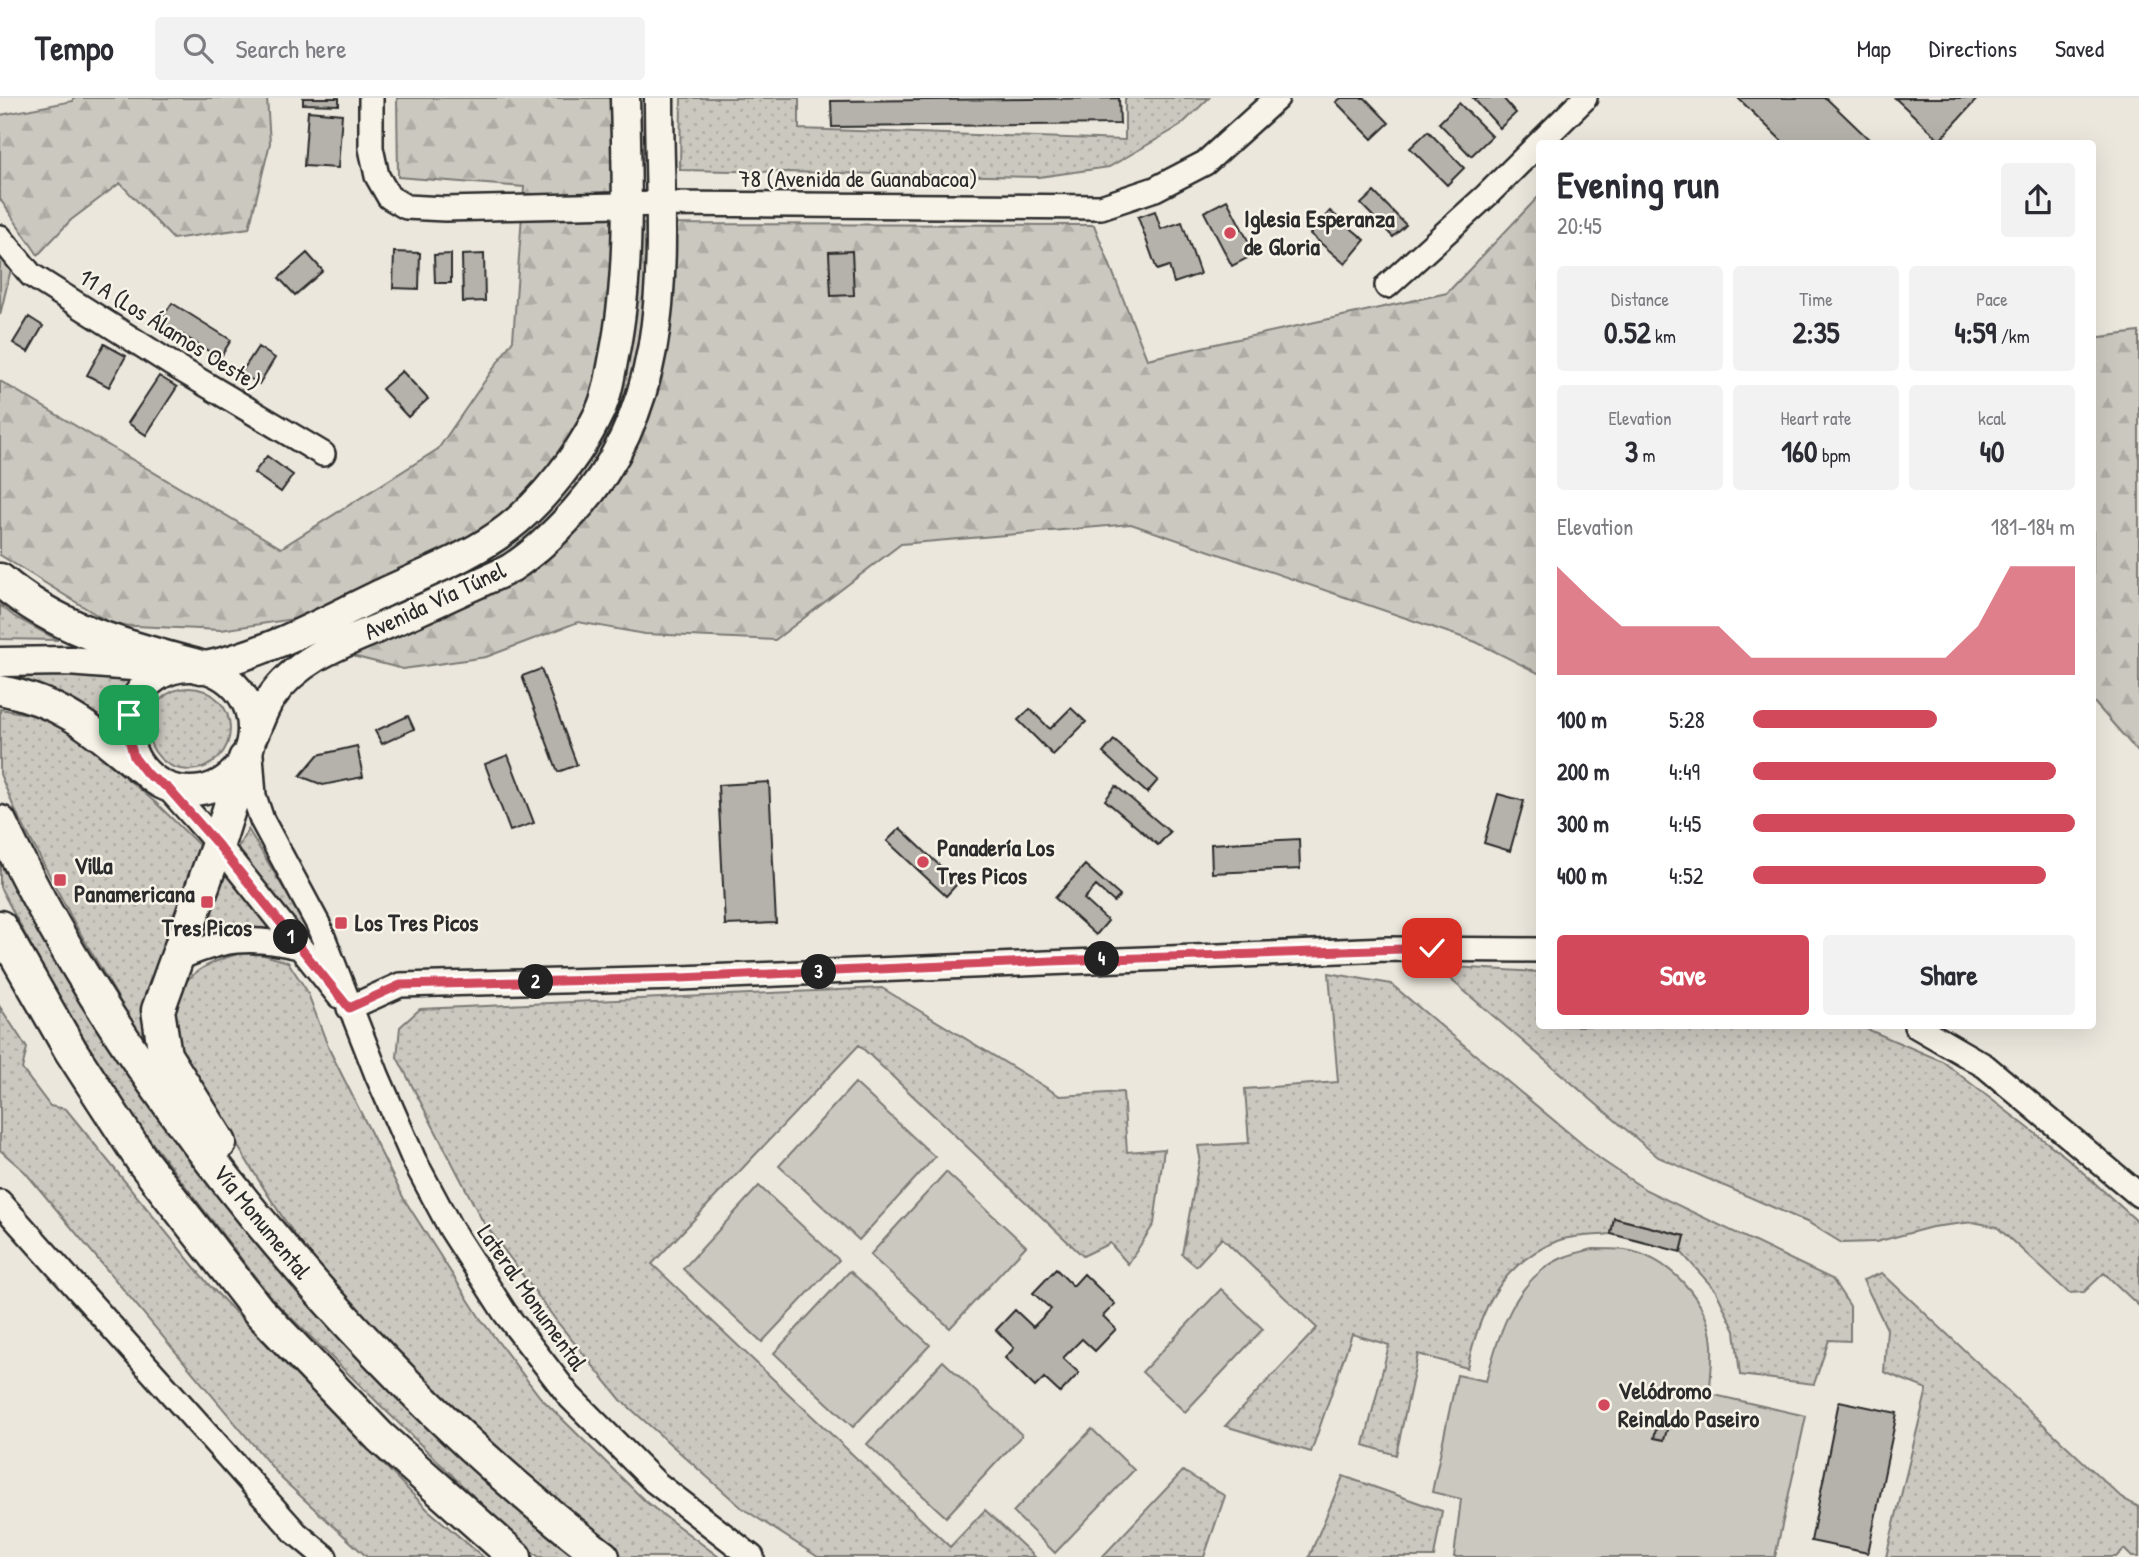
<!DOCTYPE html>
<html lang="en">
<head>
<meta charset="utf-8">
<style>
	:root { --surface:#fff; --page:#f2f2f3; --text:#2b2b33; --muted:#7c7c81; --line:#e1e1e2; --accent:#d1495b }
	body { margin:0; font-family:"Patrick Hand",sans-serif; background:var(--page); color:var(--text); height:100vh; display:flex; flex-direction:column; font-size:26px; white-space:nowrap }
	* { box-sizing:border-box; margin:0 }
	p { font-size:23px; color:var(--muted) }
	.icon { flex:none; width:38px; height:38px; fill:none; stroke:currentColor; stroke-width:2; stroke-linecap:round; stroke-linejoin:round }
	.map { position:relative; flex:1; overflow:hidden }
	.details { position:absolute; left:1536px; top:42px; width:560px; height:889px; display:flex; flex-direction:column; background:var(--surface); border-radius:7px; box-shadow:0 7px 28px #0002 }
	.details>* { flex:none }
	.pin { position:absolute; display:grid; place-items:center; width:60px; height:60px; color:#fff; margin:-30px; border-radius:14px; box-shadow:0 4px 10px #0006 }
	.km { position:absolute; width:35px; height:35px; margin:-18px; border-radius:50%; background:#222; color:#fff; font-size:19px; line-height:35px; text-align:center }
	.round { display:grid; place-items:center; flex:none; width:74px; height:74px; border-radius:7px; background:var(--page) }
	.summary { display:flex; align-items:center; justify-content:space-between; height:119px; padding:0 21px }
	h1 { font-size:38px; font-weight:800; line-height:52px }
	.stats { display:grid; grid-template-columns:repeat(3,1fr); gap:10px; height:119px; padding:7px 21px }
	.stats div { display:grid; align-content:center; border-radius:7px; background:var(--page); text-align:center }
	.stats b { font-size:30px; font-weight:800 }
	.stats small { font-size:19px; font-weight:400 }
	.stats p { font-size:19px }
	.chart { height:196px; padding:14px 21px }
	.chart p { display:flex; justify-content:space-between }
	.chart svg { width:100%; height:126px; margin-top:7px; fill:var(--accent); opacity:.7 }
	.button { display:flex; gap:14px; margin-top:auto; padding:14px 21px }
	.button a { flex:1; height:80px; border-radius:7px; background:var(--accent); color:#fff; font-size:28px; font-weight:800; line-height:80px; text-align:center }
	.button a+a { background:var(--page); color:var(--text) }
	ul { padding:0 21px; list-style:none; font-size:23px }
	li { display:grid; grid-template-columns:112px 84px 1fr; align-items:center; height:52px }
	li i { height:18px; border-radius:9px; background:var(--accent) }
	header { display:flex; align-items:center; gap:42px; box-sizing:border-box; height:98px; padding:0 35px; background:var(--surface); border-bottom:2px solid var(--line) }
	header strong { font-size:33px }
	nav { display:flex; gap:38px; margin-inline-start:auto; font-size:24px }
	.search { width:490px; height:63px; background:var(--page); display:flex; align-items:center; gap:18px; box-sizing:border-box; padding:0 24px; border-radius:7px; color:var(--muted); font-size:26px }
	.map>svg:first-child { display:block }
	.grass { fill:url(#grass-dots); stroke:#7b7a75; stroke-width:2 }
	.forest { fill:url(#forest-firs); stroke:#7b7a75; stroke-width:2 }
	.park { fill:#cbc8bf; stroke:#7b7a75; stroke-width:2 }
	.building { fill:#b5b2ab; stroke:#2b2b2b; stroke-width:2 }
	.lines { fill:none; stroke-linecap:round; stroke-linejoin:round }
	.minor-casing { stroke:#2b2b2b; stroke-width:28 }
	.major-casing { stroke:#2b2b2b; stroke-width:33 }
	.highway-casing { stroke:#2b2b2b; stroke-width:37 }
	.minor { stroke:#f7f3e8; stroke-width:23 }
	.major { stroke:#f7f3e8; stroke-width:28 }
	.highway { stroke:#f7f3e8; stroke-width:32 }
	.route-casing { stroke:#fff; stroke-width:14 }
	.route { stroke:#d1495b; stroke-width:9 }
	.poi-dot { fill:#d1495b; stroke:#f7f3e8; stroke-width:2.5 }
	.labels { text-anchor:middle; stroke-width:5; stroke-linejoin:round; paint-order:stroke }
	.street-label { font-size:24px; fill:#2b2b2b; stroke:#f7f3e8 }
	.poi-label { font-size:24px; font-weight:bold; fill:#2b2b2b; stroke:#f7f3e8; text-anchor:start }
</style>
</head>
<body>
<header>
<strong>Tempo</strong>
<div class="search"><svg class="icon" aria-label="search" viewBox="0 0 24 24"><circle cx="10" cy="10" r="6"/><path d="M15 15l6 6"/></svg>Search here</div>
<nav><a>Map</a><a>Directions</a><a>Saved</a></nav>
</header>
<div class="map">
<svg width="2139" height="1459" viewBox="0 0 2139 1459">
	<defs>
		<pattern id="grass-dots" width="8" height="8" patternUnits="userSpaceOnUse" patternTransform="scale(1.75)"><rect width="8" height="8" fill="#cbc8bf"/><path d="M2 2h.1M6 6h.1" fill="none" stroke="#aeaca4" stroke-width="1.8" stroke-linecap="round"/></pattern>
		<pattern id="forest-firs" width="22" height="20" patternUnits="userSpaceOnUse" patternTransform="scale(1.75)"><rect width="22" height="20" fill="#cbc8bf"/><path d="M5 1l3.5 6h-7zM16 11l3.5 6h-7z" fill="#aeaca4"/></pattern>
	</defs>
	<rect width="100%" height="100%" fill="#ebe7dd"/>
	<filter id="ink" filterUnits="userSpaceOnUse"><feTurbulence type="fractalNoise" baseFrequency=".0143" numOctaves="2"/><feDisplacementMap in="SourceGraphic" scale="14" xChannelSelector="R" yChannelSelector="G"/><feConvolveMatrix kernelMatrix="1 2 1 2 8 2 1 2 1" color-interpolation-filters="sRGB"/></filter>
	<g filter="url(#ink)">
		<path class="grass" d="M681 0H799V31L1125 42V0H1209L1180 28 1109 69 1039 79 680 72Z
			M0 507 15 519 58 542 0 541Z
			M0 573 133 578 115 603 108 624 55 594 0 580Z
			M148 631a41 41 0 1 1 82 0a41 41 0 1 1-82 0Z
			M0 611 56 621 156 705 199 747 153 884 142 941 75 826 15 712 0 676Z
			M248 731 323 856 322 867 236 753Z
			M0 749 143 997 579 1459H539L522 1446 273 1202 130 1016 55 893 0 789Z
			M225 776 275 832C243 829 227 830 197 842Z
			M242 855 264 857 288 864 307 893 329 951 404 1101 480 1220 540 1299 646 1404 719 1459H619C534 1387 451 1313 376 1231 357 1211 336 1191 318 1169 279 1118 247 1063 214 1009 198 984 166 953 170 921 175 880 205 864 242 855Z
			M1435 868 1540 874V928H1860L1942 963 2067 1060 2139 1125V1208L2104 1175 2084 1194 2069 1195 1997 1129 1973 1124 1932 1129 1876 1144 1842 1145 1809 1125 1658 1059Z
			M1329 875 1391 886 1600 1061 1646 1092 1832 1181 1850 1208V1243L1829 1242 1814 1286 1740 1277 1735 1233 1716 1193 1681 1154 1685 1138 1615 1120 1611 1136C1594 1138 1572 1137 1557 1143 1499 1167 1480 1213 1467 1270L1418 1256 1396 1357 1364 1347 1389 1247 1352 1236 1311 1354 1225 1328 1317 1230 1222 1140 1196 1168 1182 1156 1200 1059 1198 1048 1249 1045 1245 991 1338 984Z
			M882 890 1060 998 1123 994 1127 1054 1164 1051 1154 1126 1128 1166 1110 1145 1083 1158 859 947 652 1166 950 1449 985 1412 1035 1459H818L742 1410 621 1302 558 1225 482 1122 397 959 400 929 420 911Z
			M0 909 27 950 22 971 50 1008 66 1011 209 1187 427 1411 483 1459H367L282 1381 25 1074 0 1052Z
			M1882 1175 2122 1400 2139 1409V1459H2132L2124 1451 2116 1459H1886L1927 1291 1884 1274 1887 1231 1863 1182Z
			M1183 1373 1225 1398 1204 1459H1102Z
			M1343 1378 1442 1413 1434 1459H1309Z"/>
		<path class="forest" d="M73 0H267L270 45 249 130 173 141 120 85 71 122 38 157 0 101V17L73 3Z
			M397 0H619L622 126 1094 127 1147 261 1447 195 1540 97V576L1476 544 1131 426 901 446 775 542 645 536 578 524 486 559 403 571 329 552 306 519 221 532 113 527 0 457V283L281 450 438 351 513 242 524 89 398 79Z
			M0 154 11 171 0 217Z
			M2139 234V655L2093 603V240Z"/>
		<path class="park" d="M855 985 935 1059 859 1142 779 1068Z
			M946 1074 1026 1148 950 1230 870 1157Z
			M759 1088 839 1162 762 1244 683 1171Z
			M1592 1151C1602 1151 1614 1151 1625 1152 1669 1159 1709 1202 1712 1247 1713 1263 1710 1280 1710 1296L1806 1318 1775 1459H1454L1461 1401 1432 1394 1457 1277 1486 1283C1499 1237 1513 1183 1560 1161 1570 1156 1582 1154 1592 1151Z
			M850 1173 930 1247 853 1329 774 1255Z
			M1221 1191 1263 1231 1185 1314 1142 1274Z
			M943 1263 1022 1337 946 1419 867 1346Z
			M1092 1331 1134 1372 1055 1455 1013 1414Z"/>
		<path class="building" d="M303 0H339V7L303 6Z
			M1119 0 1120 26 832 29 831 3Z
			M1341 0H1365L1389 25 1372 41 1336 4Z
			M1473 0H1503L1516 15 1500 30Z
			M1738 0H1826L1874 46H1785Z
			M1895 0H1978L1940 42Z
			M1459 5 1492 38 1471 58 1439 25Z
			M308 13 342 16 338 70 304 68Z
			M1428 33 1464 70 1447 87 1410 50Z
			M1374 94 1406 127 1393 139 1361 106Z
			M1227 102 1255 156 1232 168 1204 114Z
			M1155 113 1161 131 1182 124 1200 176 1174 185 1169 168 1157 172 1138 119Z
			M1330 113 1365 142 1345 166 1310 136Z
			M852 153 854 197 831 198 829 154Z
			M394 154 420 155 419 191 393 190Z
			M307 155 323 173 295 197 279 180Z
			M451 156V185H435L434 157Z
			M484 156 485 203 463 204 462 157Z
			M172 205 231 242 220 260 160 223Z
			M29 219 43 228 28 254 13 245Z
			M104 246 126 258 109 289 87 277Z
			M258 249 275 260 259 286 241 275Z
			M402 273 428 301 408 319 382 291Z
			M159 278 177 289 146 337 128 325Z
			M267 358 293 377 281 394 254 375Z
			M541 571 577 667 558 674 522 578Z
			M1071 610 1086 624 1053 657 1018 622 1030 611 1050 631Z
			M408 618 414 631 382 646 375 633Z
			M1114 642 1158 682 1147 695 1103 655Z
			M357 648 363 679 323 687 300 678 318 657Z
			M508 657 534 725 510 733 485 666Z
			M769 684 776 825 725 827 718 687Z
			M1116 688 1170 734 1158 747 1105 702Z
			M1498 696 1524 703 1510 753 1484 745Z
			M900 730 958 785 946 798 887 743Z
			M1299 741 1300 771 1212 775 1211 746Z
			M1085 767 1120 798 1114 804 1096 788 1084 801 1108 823 1096 837 1055 800Z
			M1614 1120 1685 1138 1681 1154 1611 1136Z
			M1056 1171 1073 1188 1084 1176 1115 1206 1103 1218 1116 1231 1095 1253 1082 1241 1063 1260 1079 1275 1060 1295 1044 1280 1035 1289 1005 1260 1014 1250 996 1232 1015 1212 1033 1229 1051 1211 1033 1195Z
			M1839 1303 1897 1315 1868 1455 1811 1443Z
			M1657 1326 1668 1328 1664 1342 1654 1340Z"/>
		<g class="lines">
			<defs>
				<path id="minor" d="M371 0V50L377 78 389 99 406 109 445 111 662 106 1101 109 1155 91 1205 65 1277 0
					M0 139 31 177 170 265 323 356
					M1387 188 1487 97 1585 0
					M251 657 254 698 262 722 318 826 377 977 414 1062 451 1131 505 1215 570 1299 655 1384 752 1459
					M168 690 218 746 339 898
					M175 862C222 841 249 837 299 849
					M349 910 400 887 681 880 1387 851 1540 852
					M1916 928 1985 968 2139 1097
					M0 1104 296 1435 325 1459"/>
				<path id="major" d="M0 564 68 563 171 571
					M128 631a62 62 0 1 1 124 0a62 62 0 1 1-124 0Z
					M201 569C266 557 327 521 387 493 428 474 472 458 508 430 540 406 580 356 597 319 607 301 610 279 614 258 631 174 627 86 625 0
					M0 592C62 604 92 631 139 670
					M253 638C259 626 263 611 271 600 300 557 350 543 395 523 423 511 450 498 477 486 488 480 501 476 511 470 534 455 556 434 574 414 682 297 659 145 659 0"/>
				<path id="highway" d="M0 482C59 533 127 549 201 569
					M0 724C67 867 156 997 256 1119 359 1244 473 1360 603 1459
					M0 829 71 953 143 1064 258 1212 380 1339 515 1459
					M220 1045 165 957 158 912 218 746 245 661"/>
			</defs>
			<use href="#minor" class="minor-casing"/>
			<use href="#major" class="major-casing"/>
			<use href="#highway" class="highway-casing"/>
			<use href="#minor" class="minor"/>
			<use href="#major" class="major"/>
			<use href="#highway" class="highway"/>
		</g>
	</g>
	<g class="lines" filter="url(#ink)">
		<defs>
			<path id="route" d="M129 617 128 638 134 659 147 676 168 690 218 747 349 910 400 887 681 880 1051 863 1432 850"/>
		</defs>
		<use href="#route" class="route-casing"/>
		<use href="#route" class="route"/>
	</g>
	<g class="poi-dot">
		<circle cx="1230" cy="135" r="7"/>
		<circle cx="923" cy="764" r="7"/>
		<rect x="53" y="775" width="14" height="14" rx="3.5"/>
		<rect x="200" y="797" width="14" height="14" rx="3.5"/>
		<rect x="334" y="818" width="14" height="14" rx="3.5"/>
		<circle cx="1604" cy="1307" r="7"/>
	</g>
	<g class="labels">
		<g class="street-label">
			<text x="858" y="89">78 (Avenida de Guanabacoa)</text>
			<text transform="translate(170 232) rotate(32)" y="8">11 A (Los Álamos Oeste)</text>
			<text transform="translate(435 503) rotate(-25)" y="8">Avenida Vía Túnel</text>
			<text transform="translate(262 1124) rotate(51)" y="8">Vía Monumental</text>
			<text transform="translate(532 1200) rotate(55)" y="8">Lateral Monumental</text>
		</g>
		<g class="poi-label">
			<text x="1244" y="129">Iglesia Esperanza<tspan x="1244" dy="28">de Gloria</tspan></text>
			<text x="937" y="758">Panadería Los<tspan x="937" dy="28">Tres Picos</tspan></text>
			<text x="74" y="776">Villa<tspan x="74" dy="28">Panamericana</tspan></text>
			<text x="355" y="833">Los Tres Picos</text>
			<text x="207" y="838" text-anchor="middle">Tres Picos</text>
			<text x="1618" y="1301">Velódromo<tspan x="1618" dy="28">Reinaldo Paseiro</tspan></text>
		</g>
	</g>
</svg>
<div class="pin" style="left:129px;top:617px;background:#1e9e55"><svg class="icon" aria-label="arrive" viewBox="0 0 24 24"><path d="M6 21V4h12l-3 4 3 4H6"/></svg></div>
<div class="pin" style="left:1432px;top:850px;background:#d93025"><svg class="icon" aria-label="check" viewBox="0 0 24 24"><path d="M5 12l5 5 9-10"/></svg></div>
<b class="km" style="left:291px;top:839px">1</b>
<b class="km" style="left:536px;top:884px">2</b>
<b class="km" style="left:819px;top:874px">3</b>
<b class="km" style="left:1102px;top:861px">4</b>
<section class="details">
<div class="summary"><div><h1>Evening run</h1><p>20:45</p></div><a class="round"><svg class="icon" aria-label="share" viewBox="0 0 24 24"><path d="M12 15V3M7 8l5-5 5 5M5 13v7h14v-7"/></svg></a></div>
<div class="stats">
<div><p>Distance</p><b>0.52<small> km</small></b></div>
<div><p>Time</p><b>2:35</b></div>
<div><p>Pace</p><b>4:59<small> /km</small></b></div>
</div>
<div class="stats">
<div><p>Elevation</p><b>3<small> m</small></b></div>
<div><p>Heart rate</p><b>160<small> bpm</small></b></div>
<div><p>kcal</p><b>40</b></div>
</div>
<div class="chart"><p><span>Elevation</span>181–184 m</p>
<svg viewBox="0 0 160 44" preserveAspectRatio="none"><path d="M0 44V6L10 17L20 27L30 27L40 27L50 27L60 38L70 38L80 38L90 38L100 38L110 38L120 38L130 27L140 6L150 6L160 6V44z"/></svg>
</div>
<ul>
<li><b>100 m</b>5:28<i style="width:57%"></i></li>
<li><b>200 m</b>4:49<i style="width:94%"></i></li>
<li><b>300 m</b>4:45<i style="width:100%"></i></li>
<li><b>400 m</b>4:52<i style="width:91%"></i></li>
</ul>
<div class="button"><a>Save</a><a>Share</a></div>
</section>
</div>
</body>
</html>
